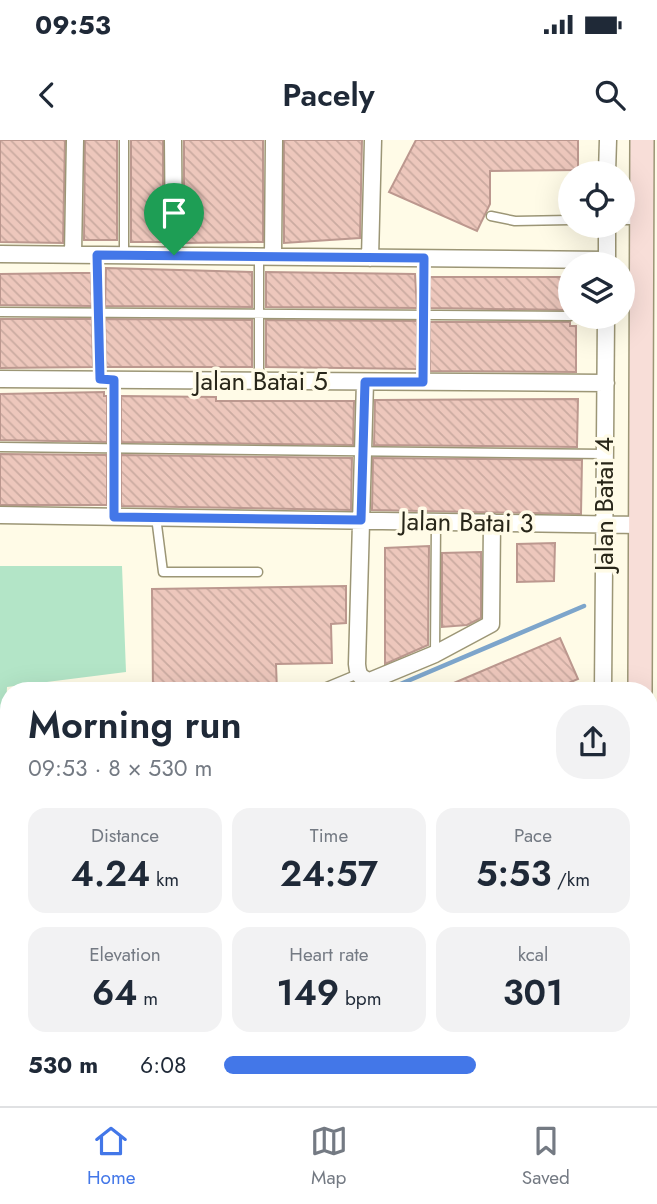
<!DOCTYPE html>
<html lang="en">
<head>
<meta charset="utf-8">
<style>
	:root { --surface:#fff; --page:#f2f2f3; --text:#1f2937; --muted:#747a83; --line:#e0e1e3; --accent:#4377e8 }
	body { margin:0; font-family:Jost,sans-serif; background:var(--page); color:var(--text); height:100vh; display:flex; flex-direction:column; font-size:26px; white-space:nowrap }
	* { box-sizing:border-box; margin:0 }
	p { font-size:23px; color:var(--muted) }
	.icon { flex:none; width:38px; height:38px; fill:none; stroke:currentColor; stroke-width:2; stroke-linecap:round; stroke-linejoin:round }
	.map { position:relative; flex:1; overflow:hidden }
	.drawer { position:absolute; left:0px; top:542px; width:658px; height:424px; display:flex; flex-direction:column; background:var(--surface); border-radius:28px 28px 0 0; box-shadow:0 7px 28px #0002 }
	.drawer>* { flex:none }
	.fabs { position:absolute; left:558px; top:21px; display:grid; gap:14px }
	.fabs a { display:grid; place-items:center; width:77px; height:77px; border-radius:50%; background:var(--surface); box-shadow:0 7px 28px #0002; font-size:35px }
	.pin { position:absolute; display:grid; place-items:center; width:60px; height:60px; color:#fff; margin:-72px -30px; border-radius:50% 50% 50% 0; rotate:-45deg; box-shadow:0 0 7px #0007 }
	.pin .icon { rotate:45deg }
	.round { display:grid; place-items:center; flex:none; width:74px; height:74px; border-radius:28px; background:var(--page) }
	.overview { display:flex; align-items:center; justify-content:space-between; height:119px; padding:0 28px }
	h1 { font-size:38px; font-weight:600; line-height:52px }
	.stats { display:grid; grid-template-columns:repeat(3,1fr); gap:10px; height:119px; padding:7px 28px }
	.stats div { display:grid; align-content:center; border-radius:18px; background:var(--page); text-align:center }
	.stats b { font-size:35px; font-weight:600 }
	.stats small { font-size:19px; font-weight:400 }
	.stats p { font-size:19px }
	ul { padding:0 28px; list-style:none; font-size:23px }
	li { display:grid; grid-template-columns:112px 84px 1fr; align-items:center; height:52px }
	li i { height:18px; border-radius:9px; background:var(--accent) }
	.status { display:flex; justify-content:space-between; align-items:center; height:49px; padding:0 35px; background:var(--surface); direction:ltr }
	.status svg { height:19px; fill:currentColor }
	header { display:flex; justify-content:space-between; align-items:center; height:91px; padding:0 28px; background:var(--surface); font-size:32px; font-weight:600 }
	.tabs { display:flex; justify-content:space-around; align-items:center; height:98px; border-top:2px solid var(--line); background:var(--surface); font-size:19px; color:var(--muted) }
	.tabs a { display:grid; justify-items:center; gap:4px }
	.tabs .selected { color:var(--accent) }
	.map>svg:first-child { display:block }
	.pitch { fill:#b3e5c7 }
	.water { fill:url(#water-ripples) }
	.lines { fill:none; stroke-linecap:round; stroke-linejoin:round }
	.stream { stroke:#7da5cb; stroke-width:4.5 }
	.building { fill:url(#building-back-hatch); stroke:#bc988f; stroke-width:2 }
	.lane-casing { stroke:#9c9676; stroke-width:11 }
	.street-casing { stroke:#9c9676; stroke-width:19 }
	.secondary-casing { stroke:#9c9676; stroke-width:26 }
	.lane { stroke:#fff; stroke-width:8 }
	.street { stroke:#fff; stroke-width:16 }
	.secondary { stroke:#f8ded8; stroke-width:23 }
	.route-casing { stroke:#fff; stroke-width:14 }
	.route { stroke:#4377e8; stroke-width:9 }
	.labels { text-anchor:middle; stroke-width:7; stroke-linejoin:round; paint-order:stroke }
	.street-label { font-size:26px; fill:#282619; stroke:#fffbe7 }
</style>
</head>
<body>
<div class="status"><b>09:53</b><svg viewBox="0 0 49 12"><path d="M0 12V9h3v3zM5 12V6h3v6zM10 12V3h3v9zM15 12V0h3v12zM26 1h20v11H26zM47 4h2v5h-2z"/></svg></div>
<header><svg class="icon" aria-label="back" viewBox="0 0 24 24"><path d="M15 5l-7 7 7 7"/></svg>Pacely<svg class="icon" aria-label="search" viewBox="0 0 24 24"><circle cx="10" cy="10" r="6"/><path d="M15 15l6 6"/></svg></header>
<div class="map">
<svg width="657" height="966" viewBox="0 0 657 966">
	<defs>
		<pattern id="water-ripples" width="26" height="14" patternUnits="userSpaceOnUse" patternTransform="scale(1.75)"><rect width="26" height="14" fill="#7da5cb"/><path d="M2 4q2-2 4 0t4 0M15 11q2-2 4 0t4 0" fill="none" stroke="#6686a4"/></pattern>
		<pattern id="building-back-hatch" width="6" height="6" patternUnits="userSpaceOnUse" patternTransform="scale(1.75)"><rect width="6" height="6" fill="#edc7bc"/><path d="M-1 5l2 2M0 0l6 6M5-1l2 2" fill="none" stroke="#cbaba1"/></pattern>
	</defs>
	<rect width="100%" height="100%" fill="#fffbe7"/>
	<path class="pitch" d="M0 426H122L126 532 7 547 4 612H0Z"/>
	<path class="water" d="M0 653H9V916L0 914Z
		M0 934 9 936V957H44L43 966H0Z"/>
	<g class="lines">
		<path class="stream" d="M384 551 584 466
			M80 966 82 957"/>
	</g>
	<path class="building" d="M0 0H65L63 103 0 102Z
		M85 0H117V100H84Z
		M131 0H163V102H131Z
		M184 0H263V102L184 103Z
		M284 0H362L360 98 284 103Z
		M416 0H578V30L490 31V64L477 91 389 52Z
		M106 128 252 132V167L105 166Z
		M266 132 415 134 417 168 266 167Z
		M75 133H91L92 166 0 165V134Z
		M430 137H570V170L430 168Z
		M0 179H92L93 227 0 228Z
		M105 179 252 180V227H106Z
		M266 180 417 181V229L266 227Z
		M430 182H570V186H576V232L430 231Z
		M104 252V256H107V302L0 300V254Z
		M121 256 216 257V261H354L353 305 121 302Z
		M578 259 577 307 374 305 375 260Z
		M0 314 107 315V365H0Z
		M121 315 352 318 351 370 121 366Z
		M373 318 582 320 581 374 372 370Z
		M555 403 554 441 517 442V404Z
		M429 406 428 505 385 524V408Z
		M481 412V478L467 485 442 487V413Z
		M346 446V483L331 484 332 523 276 524 277 551H153L152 449Z
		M560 498 578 539 550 551H435Z"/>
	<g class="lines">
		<defs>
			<path id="lane" d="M124 0V115
				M491 76 515 81 570 80
				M623 80H641
				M97 115 100 239
				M0 172 570 176
				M114 240V377
				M259 241V116
				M423 242 424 118
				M0 307 605 314
				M156 377 163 432H258
				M435 514 436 382
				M317 551 358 534
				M535 957V966"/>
			<path id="street" d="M173 0 174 115
				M607 33 608 0
				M0 114 607 120
				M73 114 75 0
				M273 116 274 0
				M370 118 373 0
				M607 124V86
				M0 239 606 243
				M365 242 357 524C358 535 360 538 370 541L435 514 491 484 492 382
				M0 375 640 385
				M603 551 606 177
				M649 687H657
				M468 957V966
				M601 957V966
				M107 966 110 957
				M283 966V957"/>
			<path id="secondary" d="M640 551 642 0
				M638 966V957"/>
		</defs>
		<use href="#lane" class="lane-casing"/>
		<use href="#street" class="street-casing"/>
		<use href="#secondary" class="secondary-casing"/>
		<use href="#lane" class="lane"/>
		<use href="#street" class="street"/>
		<use href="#secondary" class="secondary"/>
	</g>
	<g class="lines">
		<defs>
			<path id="route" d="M97 115 424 118 423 242H365L361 380 114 377V240L100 239Z"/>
		</defs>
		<use href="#route" class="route-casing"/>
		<use href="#route" class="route"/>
	</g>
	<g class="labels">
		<g class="street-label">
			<text x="261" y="250">Jalan Batai 5</text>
			<text transform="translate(604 364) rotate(-90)" y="9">Jalan Batai 4</text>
			<text transform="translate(467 382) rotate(1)" y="9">Jalan Batai 3</text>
		</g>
	</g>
</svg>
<div class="fabs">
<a><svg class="icon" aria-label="locate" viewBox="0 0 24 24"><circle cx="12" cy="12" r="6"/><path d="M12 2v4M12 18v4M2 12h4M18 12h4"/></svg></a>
<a><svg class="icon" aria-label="layers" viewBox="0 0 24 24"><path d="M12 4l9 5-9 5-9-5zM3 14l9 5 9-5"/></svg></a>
</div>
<div class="pin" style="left:174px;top:115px;background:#1e9e55"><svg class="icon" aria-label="arrive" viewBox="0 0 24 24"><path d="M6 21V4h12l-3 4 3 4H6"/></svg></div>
<section class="drawer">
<div class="overview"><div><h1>Morning run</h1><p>09:53 · 8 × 530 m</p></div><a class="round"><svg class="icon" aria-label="share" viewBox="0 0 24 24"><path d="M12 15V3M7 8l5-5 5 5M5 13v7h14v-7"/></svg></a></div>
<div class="stats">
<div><p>Distance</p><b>4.24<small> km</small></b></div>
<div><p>Time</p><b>24:57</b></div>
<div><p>Pace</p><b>5:53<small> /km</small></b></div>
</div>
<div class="stats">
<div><p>Elevation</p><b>64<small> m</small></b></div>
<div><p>Heart rate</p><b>149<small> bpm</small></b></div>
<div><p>kcal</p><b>301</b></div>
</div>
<ul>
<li><b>530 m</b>6:08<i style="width:62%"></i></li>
</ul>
</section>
</div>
<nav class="tabs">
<a class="selected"><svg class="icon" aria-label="home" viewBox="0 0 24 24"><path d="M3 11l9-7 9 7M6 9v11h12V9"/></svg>Home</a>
<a><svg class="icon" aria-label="map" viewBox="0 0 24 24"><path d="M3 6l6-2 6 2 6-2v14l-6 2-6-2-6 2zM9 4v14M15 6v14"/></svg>Map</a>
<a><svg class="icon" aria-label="saved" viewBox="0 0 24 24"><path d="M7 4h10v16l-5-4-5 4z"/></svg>Saved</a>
</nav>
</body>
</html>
